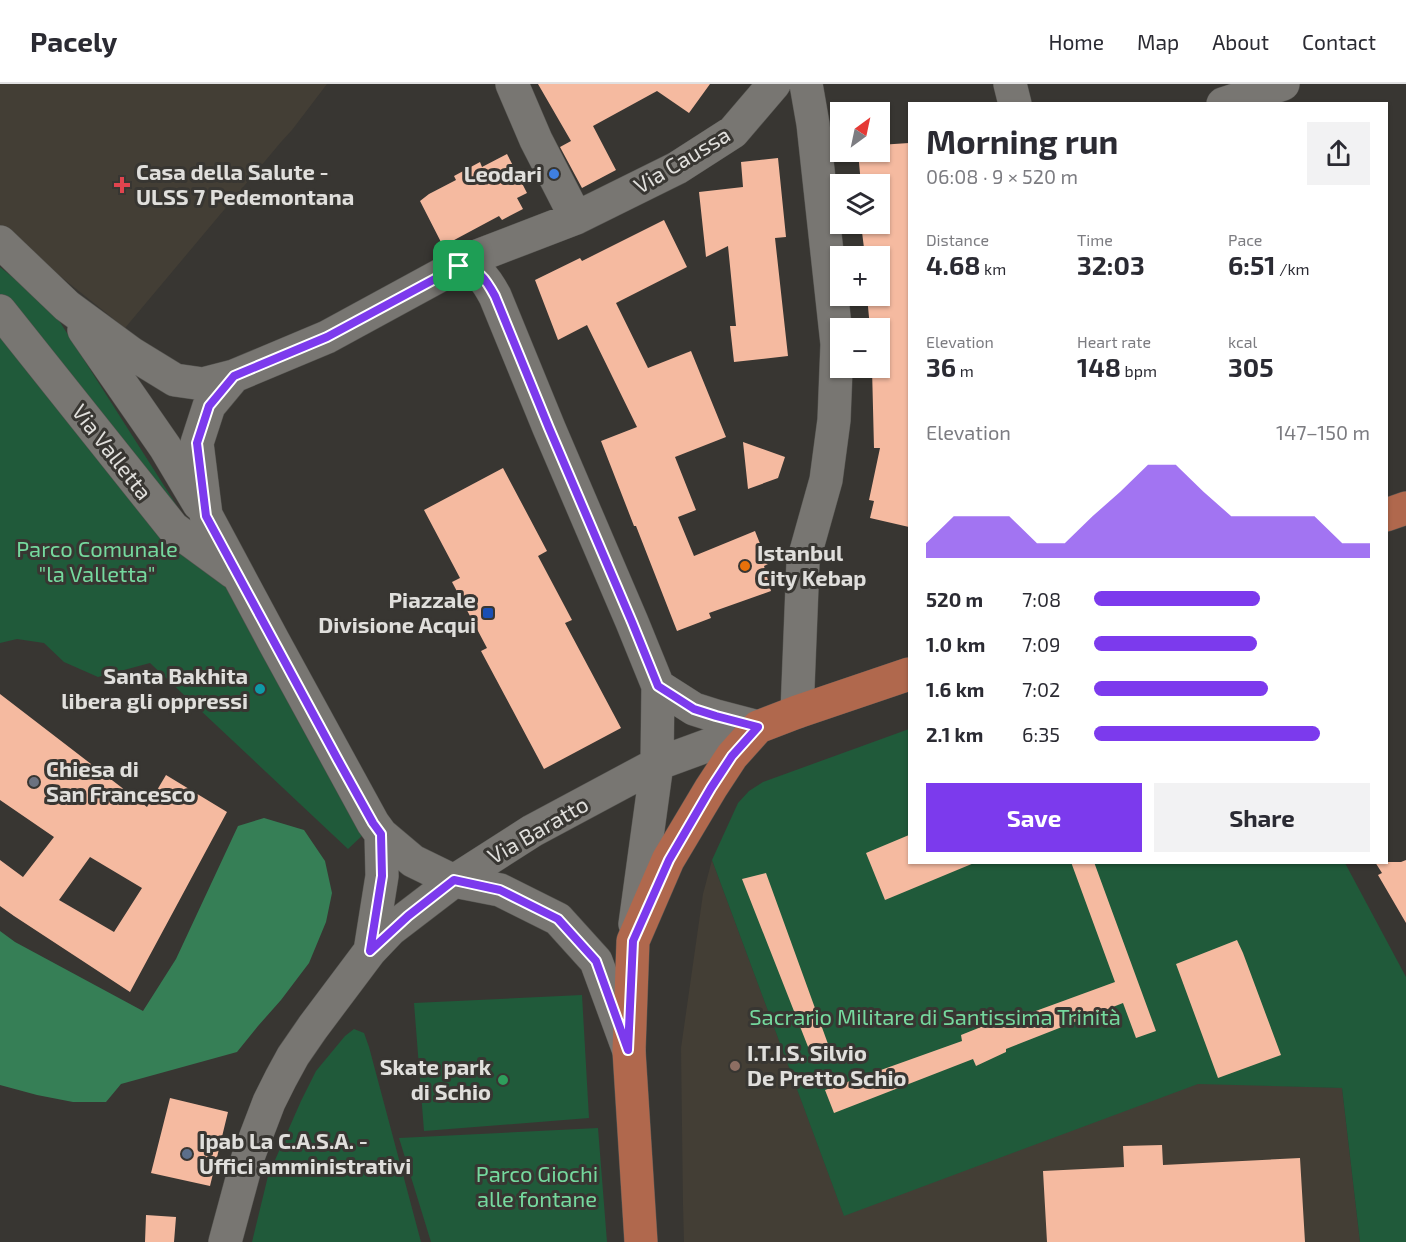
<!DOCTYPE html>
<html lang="en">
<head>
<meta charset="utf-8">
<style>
	:root { --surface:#fff; --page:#f2f2f3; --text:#2b2b33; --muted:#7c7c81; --line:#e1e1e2; --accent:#7c3aed }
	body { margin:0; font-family:"Exo 2",sans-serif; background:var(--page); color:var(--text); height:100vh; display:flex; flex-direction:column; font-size:22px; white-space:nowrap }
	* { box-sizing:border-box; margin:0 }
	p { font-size:20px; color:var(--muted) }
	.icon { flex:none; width:33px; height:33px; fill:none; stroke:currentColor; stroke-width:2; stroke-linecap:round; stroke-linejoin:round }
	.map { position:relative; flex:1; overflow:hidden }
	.drawer { position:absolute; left:908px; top:18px; width:480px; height:762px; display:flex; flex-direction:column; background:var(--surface); border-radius:0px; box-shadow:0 2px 4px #0004 }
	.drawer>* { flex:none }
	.needle { width:39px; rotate:33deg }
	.controls { position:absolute; left:830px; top:18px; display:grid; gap:12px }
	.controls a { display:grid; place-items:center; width:60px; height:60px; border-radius:0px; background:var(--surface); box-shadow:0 2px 4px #0004; font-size:30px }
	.pin { position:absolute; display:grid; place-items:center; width:51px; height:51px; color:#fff; margin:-26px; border-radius:12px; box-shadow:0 3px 9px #0006 }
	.round { display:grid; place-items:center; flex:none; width:63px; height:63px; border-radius:0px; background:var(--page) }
	.summary { display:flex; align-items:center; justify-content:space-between; height:102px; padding:0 18px }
	h1 { font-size:33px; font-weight:700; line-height:45px }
	.metrics { display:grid; grid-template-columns:repeat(3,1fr); gap:9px; height:102px; padding:6px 18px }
	.metrics div { display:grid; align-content:center }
	.metrics b { font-size:26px; font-weight:700 }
	.metrics small { font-size:16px; font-weight:400 }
	.metrics p { font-size:16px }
	.chart { height:168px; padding:12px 18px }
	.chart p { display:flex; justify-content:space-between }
	.chart svg { width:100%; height:108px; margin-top:6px; fill:var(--accent); opacity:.7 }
	.action { display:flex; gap:12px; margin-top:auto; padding:12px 18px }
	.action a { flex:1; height:69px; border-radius:0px; background:var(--accent); color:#fff; font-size:24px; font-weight:700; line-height:69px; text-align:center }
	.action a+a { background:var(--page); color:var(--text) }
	ul { padding:0 18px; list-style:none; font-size:20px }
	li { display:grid; grid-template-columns:96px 72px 1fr; align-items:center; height:45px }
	li i { height:15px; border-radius:8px; background:var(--accent) }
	header { display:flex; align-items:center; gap:36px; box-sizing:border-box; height:84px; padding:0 30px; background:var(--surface); border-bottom:2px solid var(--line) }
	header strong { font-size:28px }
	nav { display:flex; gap:33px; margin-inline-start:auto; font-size:21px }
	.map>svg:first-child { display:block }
	.built { fill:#433e35 }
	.green { fill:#205a3a }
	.forest { fill:#367f56 }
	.building { fill:#f5baa0; fill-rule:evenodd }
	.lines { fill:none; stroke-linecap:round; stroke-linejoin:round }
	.minor-casing { stroke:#555450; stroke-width:34 }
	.major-casing { stroke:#555450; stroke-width:34 }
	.minor { stroke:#787672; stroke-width:33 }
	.major { stroke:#b0684d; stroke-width:33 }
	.route-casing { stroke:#fff; stroke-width:12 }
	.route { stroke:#7c3aed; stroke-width:8 }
	.shop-dot { fill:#3f7fe0; stroke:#383632; stroke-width:2 }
	.health-dot { fill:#e0444e; stroke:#383632; stroke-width:2 }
	.food-dot { fill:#e8710a; stroke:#383632; stroke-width:2 }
	.transit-dot { fill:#1a4fb4; stroke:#383632; stroke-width:2 }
	.culture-dot { fill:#0f9aa8; stroke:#383632; stroke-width:2 }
	.worship-dot { fill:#6b7280; stroke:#383632; stroke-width:2 }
	.education-dot { fill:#8d6e63; stroke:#383632; stroke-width:2 }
	.leisure-dot { fill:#2e9e5b; stroke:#383632; stroke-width:2 }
	.service-dot { fill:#5c6f8a; stroke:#383632; stroke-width:2 }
	.labels { text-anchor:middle; stroke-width:6; stroke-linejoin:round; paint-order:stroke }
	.street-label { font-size:22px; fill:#e0dfdc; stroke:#383632 }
	.poi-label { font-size:22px; font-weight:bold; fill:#e0dfdc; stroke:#383632; text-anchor:start }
	.park-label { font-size:22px; fill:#75d99e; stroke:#383632 }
</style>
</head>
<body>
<header>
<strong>Pacely</strong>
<nav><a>Home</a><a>Map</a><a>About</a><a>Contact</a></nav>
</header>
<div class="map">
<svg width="1406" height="1158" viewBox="0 0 1406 1158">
	<rect width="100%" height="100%" fill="#383632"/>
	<path class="built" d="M0 0H327L292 46 281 58 125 244 0 144Z
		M712 776 844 1131 1198 999 1342 1004 1360 1158H684L683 1121 681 964 703 810Z"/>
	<path class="green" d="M0 183 51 224 212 477 365 749 348 765 150 579 98 593 64 578 44 559 17 555 0 559Z
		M909 645V778L1345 779 1406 893V1158H1360L1342 1004 1198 1000 844 1132 712 776 738 719 749 707 763 698Z
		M582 911 589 1034 424 1047 414 919Z
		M354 945 364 949 369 963 421 1158H252L268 1092 301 1017 316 987 345 952Z
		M598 1044 607 1158H431L399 1054Z"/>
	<path class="forest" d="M264 734 304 746 325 777 332 809 326 838 309 879 281 916 258 942 237 968 121 1000 106 1018H73L37 1011 0 1001V847L15 858 143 927 176 875 238 742Z"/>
	<path class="building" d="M538 0H710L689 29 657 7 593 42 616 86 582 104 560 63 571 57Z
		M909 59V443L870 434 874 417 869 416 880 364H874L872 284H879V244H870L867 212H879V172H865L861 140H879V100H861L858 68H879V61Z
		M507 70 527 109 517 114 523 125 502 136 499 132 443 162 420 117 429 110 456 96 454 92 480 78 482 83Z
		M778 74 786 153 775 154 788 272 734 278 730 242H736L728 162 706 173 699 108 743 103 741 78Z
		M664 136 687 183 616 219 648 284 691 267 726 353 675 373 696 426 678 433 694 472 755 447 768 480 764 482 771 507 709 529 711 534 677 547 636 442H634L601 357 637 343 587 241 558 256 535 196 580 174 582 177Z
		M743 358 785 373 778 394 748 405Z
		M503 384 547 467 538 472 572 536 565 539 621 644 544 685 481 567 487 564 452 498 460 494 424 426Z
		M0 610 147 723 166 691 227 728 130 908 14 832 0 822V776L23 793 54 753 0 716ZM90 773 142 804 114 848 59 816Z
		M909 751V778L974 779 885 816 866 769Z
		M1406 776V839L1378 791 1382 789 1375 778H1401Z
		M1071 778H1094L1156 947 1136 954 1123 919 1006 965V968L976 982 973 975 834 1029 825 1006 962 957 961 951 991 939 992 943 1115 898Z
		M766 789 832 971 814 978 742 795Z
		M1237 856 1243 869 1281 971 1218 994 1176 880Z
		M170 1014 228 1028 210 1102 151 1089Z
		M1162 1061 1163 1081 1300 1074 1305 1158H1047L1043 1087 1124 1083 1123 1062Z
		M146 1131 176 1133 174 1158H145Z"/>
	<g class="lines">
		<defs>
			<path id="minor" d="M512 0 536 56 576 134
				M1010 0 1015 20
				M1223 20 1283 0
				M0 158 67 222 131 269 175 296 203 300 234 292
				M459 182C481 188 484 192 495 212L549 344 632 538 658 602 657 680 635 840
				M0 227 173 444 233 488
				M84 246 165 363 199 420
				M658 602 694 625 716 632 758 643
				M797 628 803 478 826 396 834 336 837 260 813 40 806 0
				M370 867 382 792 381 750
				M629 967 596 877 558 835 500 806 454 797 413 777 381 750 373 739 274 558 206 431 197 359 209 322 234 292 327 253 472 174 576 134 677 84 733 48 774 0
				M225 1158 248 1073 269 1018 281 994 293 972 313 943 370 867 390 846 454 797 532 747 657 680 758 643"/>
			<path id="major" d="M1386 431 1406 424
				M641 1158 629 967 633 857 668 776 711 704 732 672 758 643 797 628 909 590"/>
		</defs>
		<use href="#minor" class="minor-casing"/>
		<use href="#major" class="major-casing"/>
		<use href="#minor" class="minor"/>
		<use href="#major" class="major"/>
	</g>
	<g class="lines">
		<defs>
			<path id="route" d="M459 182C481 188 484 192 495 212L549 344 632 538 658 602 694 625 716 632 758 643 732 672 711 704 669 776 633 857 628 966 596 877 558 835 500 806 454 796 408 832 370 867 382 792 381 750 373 739 338 676 206 432 197 359 209 322 234 292 327 253Z"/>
		</defs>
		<use href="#route" class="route-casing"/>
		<use href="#route" class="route"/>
	</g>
	<circle class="shop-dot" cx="554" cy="90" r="6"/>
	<path class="health-dot" d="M119 92h6v6h6v6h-6v6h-6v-6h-6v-6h6z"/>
	<circle class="food-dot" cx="745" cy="482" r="6"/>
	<rect class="transit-dot" x="482" y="523" width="12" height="12" rx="3"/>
	<circle class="culture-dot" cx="260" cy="605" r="6"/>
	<circle class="worship-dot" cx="34" cy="698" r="6"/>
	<circle class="education-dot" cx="735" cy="982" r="6"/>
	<circle class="leisure-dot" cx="503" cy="996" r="6"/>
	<circle class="service-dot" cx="187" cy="1070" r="6"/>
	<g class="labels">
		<g class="street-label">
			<text transform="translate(682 76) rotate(-31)" y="8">Via Caussa</text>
			<text transform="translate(112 368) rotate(52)" y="8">Via Valletta</text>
			<text transform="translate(538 746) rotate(-30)" y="8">Via Baratto</text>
		</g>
		<g class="poi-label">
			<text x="136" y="96">Casa della Salute -<tspan x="136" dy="25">ULSS 7 Pedemontana</tspan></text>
			<text x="542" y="98" text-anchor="end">Leodari</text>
			<text x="757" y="477">Istanbul<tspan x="757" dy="25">City Kebap</tspan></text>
			<text x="476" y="524" text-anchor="end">Piazzale<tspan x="476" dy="25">Divisione Acqui</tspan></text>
			<text x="248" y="600" text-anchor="end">Santa Bakhita<tspan x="248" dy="25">libera gli oppressi</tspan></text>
			<text x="46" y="693">Chiesa di<tspan x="46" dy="25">San Francesco</tspan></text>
			<text x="747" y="977">I.T.I.S. Silvio<tspan x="747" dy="25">De Pretto Schio</tspan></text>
			<text x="491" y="991" text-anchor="end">Skate park<tspan x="491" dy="25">di Schio</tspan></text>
			<text x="199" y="1065">Ipab La C.A.S.A. -<tspan x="199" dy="25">Uffici amministrativi</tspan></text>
		</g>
		<g class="park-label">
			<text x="97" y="473">Parco Comunale<tspan x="97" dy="25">"la Valletta"</tspan></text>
			<text x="935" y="941">Sacrario Militare di Santissima Trinità</text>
			<text x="537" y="1098">Parco Giochi<tspan x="537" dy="25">alle fontane</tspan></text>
		</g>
	</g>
</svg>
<div class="controls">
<a><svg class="needle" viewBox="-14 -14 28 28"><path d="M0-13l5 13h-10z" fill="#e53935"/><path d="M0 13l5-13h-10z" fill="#7c7c81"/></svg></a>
<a><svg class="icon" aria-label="layers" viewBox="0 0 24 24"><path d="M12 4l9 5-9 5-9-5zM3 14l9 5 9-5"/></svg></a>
<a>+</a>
<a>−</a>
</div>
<div class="pin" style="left:459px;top:182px;background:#1e9e55"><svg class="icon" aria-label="arrive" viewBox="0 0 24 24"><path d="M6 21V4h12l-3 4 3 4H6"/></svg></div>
<section class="drawer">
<div class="summary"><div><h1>Morning run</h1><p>06:08 · 9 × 520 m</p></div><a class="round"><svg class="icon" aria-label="share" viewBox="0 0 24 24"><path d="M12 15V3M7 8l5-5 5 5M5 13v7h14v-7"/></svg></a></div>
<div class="metrics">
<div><p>Distance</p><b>4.68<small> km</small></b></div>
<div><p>Time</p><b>32:03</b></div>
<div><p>Pace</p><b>6:51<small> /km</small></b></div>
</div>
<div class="metrics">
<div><p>Elevation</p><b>36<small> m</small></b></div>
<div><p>Heart rate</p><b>148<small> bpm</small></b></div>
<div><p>kcal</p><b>305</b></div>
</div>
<div class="chart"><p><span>Elevation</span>147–150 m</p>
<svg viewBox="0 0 160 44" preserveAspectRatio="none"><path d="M0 44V38L10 27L20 27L30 27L40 38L50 38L60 27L70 17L80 6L90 6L100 17L110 27L120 27L130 27L140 27L150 38L160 38V44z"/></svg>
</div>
<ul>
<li><b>520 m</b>7:08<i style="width:60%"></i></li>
<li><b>1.0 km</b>7:09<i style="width:59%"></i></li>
<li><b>1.6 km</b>7:02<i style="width:63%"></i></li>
<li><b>2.1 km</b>6:35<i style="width:82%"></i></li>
</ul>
<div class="action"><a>Save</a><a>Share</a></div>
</section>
</div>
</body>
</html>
